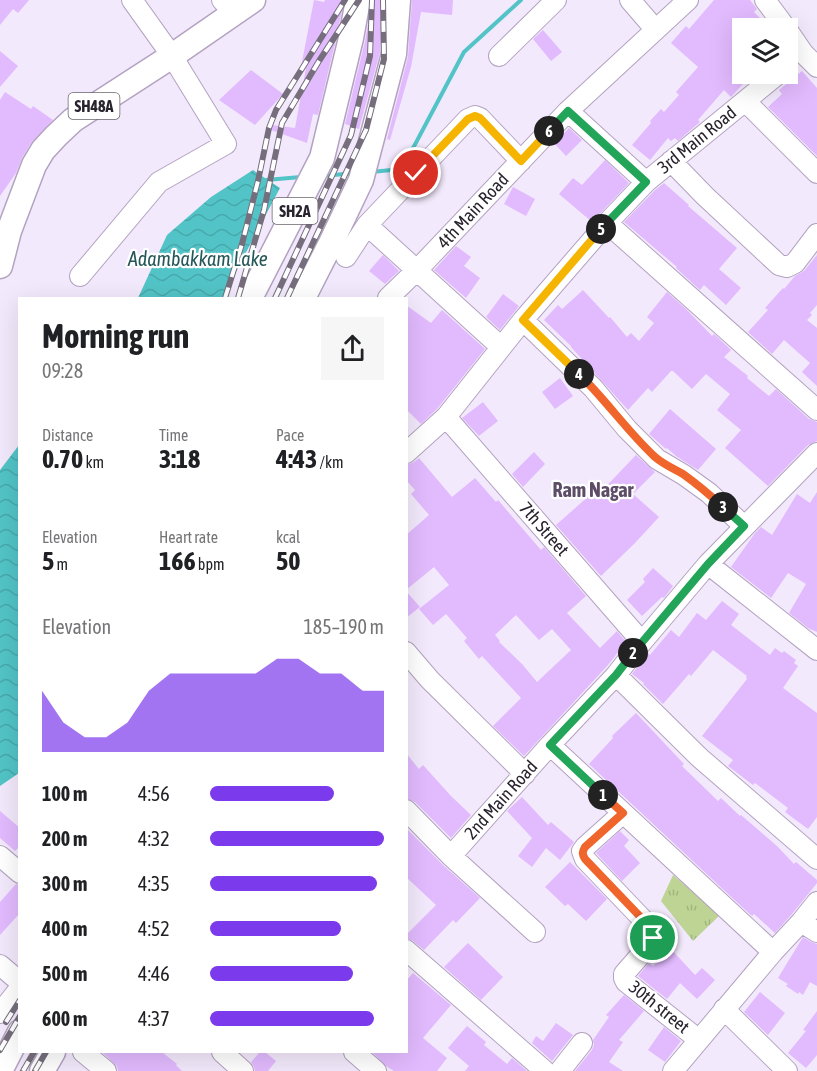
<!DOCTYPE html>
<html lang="en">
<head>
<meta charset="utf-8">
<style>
	:root { --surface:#fff; --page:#f6f6f6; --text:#202124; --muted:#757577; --accent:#7c3aed }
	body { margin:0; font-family:"Asap Condensed",sans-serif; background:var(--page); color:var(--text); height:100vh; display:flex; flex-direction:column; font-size:22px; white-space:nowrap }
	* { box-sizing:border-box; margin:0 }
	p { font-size:20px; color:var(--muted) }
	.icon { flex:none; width:33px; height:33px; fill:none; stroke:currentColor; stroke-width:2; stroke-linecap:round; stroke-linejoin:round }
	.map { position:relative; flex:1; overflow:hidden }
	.sheet { position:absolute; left:18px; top:297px; width:390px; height:756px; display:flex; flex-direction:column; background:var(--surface); border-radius:0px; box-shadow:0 6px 24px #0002 }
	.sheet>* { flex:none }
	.controls { position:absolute; left:732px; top:18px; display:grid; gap:12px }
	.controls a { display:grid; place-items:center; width:66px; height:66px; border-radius:0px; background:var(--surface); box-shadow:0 6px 24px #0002; font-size:30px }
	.pin { position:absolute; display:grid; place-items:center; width:51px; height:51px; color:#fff; margin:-26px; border:3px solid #fff; border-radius:50%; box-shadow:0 2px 6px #0007 }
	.km { position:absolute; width:30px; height:30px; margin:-15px; border-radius:50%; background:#222; color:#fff; font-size:16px; line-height:30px; text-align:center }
	.round { display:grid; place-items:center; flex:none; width:63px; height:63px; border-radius:0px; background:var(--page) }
	.overview { display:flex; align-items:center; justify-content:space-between; height:102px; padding:0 24px }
	h1 { font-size:33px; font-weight:700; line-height:45px }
	.stats { display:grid; grid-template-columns:repeat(3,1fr); gap:9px; height:102px; padding:6px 24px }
	.stats div { display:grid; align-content:center }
	.stats b { font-size:26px; font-weight:700 }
	.stats small { font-size:16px; font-weight:400 }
	.stats p { font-size:16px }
	.chart { height:168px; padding:12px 24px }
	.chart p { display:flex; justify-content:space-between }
	.chart svg { width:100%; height:108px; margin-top:6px; fill:var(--accent); opacity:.7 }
	ul { padding:0 24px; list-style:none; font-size:20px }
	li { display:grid; grid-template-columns:96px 72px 1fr; align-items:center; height:45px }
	li i { height:15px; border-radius:8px; background:var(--accent) }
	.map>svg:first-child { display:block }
	.park { fill:url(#park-tufts) }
	.water { fill:url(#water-waves) }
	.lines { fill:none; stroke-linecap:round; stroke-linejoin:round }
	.stream { stroke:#52c4c7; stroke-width:4 }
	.building { fill:#e2bafe; fill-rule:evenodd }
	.minor-casing { stroke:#b3a2c0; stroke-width:22 }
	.major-casing { stroke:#b3a2c0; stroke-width:27 }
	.minor { stroke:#fff; stroke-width:20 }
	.major { stroke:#fff; stroke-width:24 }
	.rail-casing { stroke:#766e7c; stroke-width:6 }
	.rail { stroke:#fff; stroke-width:4; stroke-dasharray:11; stroke-linecap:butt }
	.split-1-casing { stroke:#fff; stroke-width:12 }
	.split-2-casing { stroke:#fff; stroke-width:12 }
	.split-3-casing { stroke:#fff; stroke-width:12 }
	.split-4-casing { stroke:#fff; stroke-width:12 }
	.split-5-casing { stroke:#fff; stroke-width:12 }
	.split-6-casing { stroke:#fff; stroke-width:12 }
	.split-7-casing { stroke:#fff; stroke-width:12 }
	.split-1 { stroke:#f0652b; stroke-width:8 }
	.split-2 { stroke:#22a559; stroke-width:8 }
	.split-3 { stroke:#22a559; stroke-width:8 }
	.split-4 { stroke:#f0652b; stroke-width:8 }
	.split-5 { stroke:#f5b400; stroke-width:8 }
	.split-6 { stroke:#22a559; stroke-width:8 }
	.split-7 { stroke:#f5b400; stroke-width:8 }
	.labels { text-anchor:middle; stroke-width:4.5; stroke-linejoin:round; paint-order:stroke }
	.shield { fill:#fff; stroke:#69656d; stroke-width:1.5 }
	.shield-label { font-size:16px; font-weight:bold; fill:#29232e }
	.street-label { font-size:18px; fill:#29232e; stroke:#fff }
	.water-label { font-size:20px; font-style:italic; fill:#265758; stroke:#fff }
	.neighbourhood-label { font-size:20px; font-weight:bold; fill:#5d4d67; stroke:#fff }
</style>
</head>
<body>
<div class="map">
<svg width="817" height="1071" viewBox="0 0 817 1071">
	<defs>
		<pattern id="park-tufts" width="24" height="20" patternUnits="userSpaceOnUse" patternTransform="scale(1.5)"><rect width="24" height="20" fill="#bdd494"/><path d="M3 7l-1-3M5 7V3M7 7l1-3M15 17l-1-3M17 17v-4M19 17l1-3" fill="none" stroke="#a2b680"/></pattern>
		<pattern id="water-waves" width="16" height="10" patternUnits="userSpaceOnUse" patternTransform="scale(1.5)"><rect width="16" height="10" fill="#52c4c7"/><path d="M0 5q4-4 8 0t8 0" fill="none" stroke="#48a8ab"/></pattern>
	</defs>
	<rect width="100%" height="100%" fill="#f3e9fc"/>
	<path class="park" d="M673 875 720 915 693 941 661 901Z"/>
	<path class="water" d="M253 170 280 188 222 298H138L167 235 211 197Z
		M19 445V773L0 786V470Z"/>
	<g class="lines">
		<path class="stream" d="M371 172 402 169 464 52 521 0
			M323 176 355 173
			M265 183 266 180 301 177"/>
	</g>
	<path class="building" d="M0 0H29L18 13 13 9 0 25Z
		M314 0 324 2 325 0H344L337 35 318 115 313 114 307 143 271 130 272 125 295 128 306 68 299 77Z
		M372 0H384L380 52 359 129 345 124 365 41Z
		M412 0H453L452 15 421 12 411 67 390 140 387 139 408 57Z
		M714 0H750L757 9 754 12 770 28H742V74H752L731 97 724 90 698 120 700 122 678 141 675 138 671 141 668 138 650 160 632 145 651 123 650 121 661 109 664 112 679 95 676 92 698 67 671 43 686 26 689 29Z
		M543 30 562 52 551 61 533 39Z
		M0 51 18 66 0 87Z
		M251 70 283 94 255 125 219 100Z
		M802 71 817 88V156L768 107 782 94 779 90Z
		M5 92 31 109 33 106 53 120 31 143 22 158 16 173 0 196V100Z
		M569 128 582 140 566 156 554 143Z
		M605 160 629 183 592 222 559 194 573 178 582 185Z
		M664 183 689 205 688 206 737 248 719 269 741 288 726 305 704 285 700 290 676 268 677 267 624 222 654 191Z
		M513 187 535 199 526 216 504 204Z
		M456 246 471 257 464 266 480 278 466 298 434 270Z
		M383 255 399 271 385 284 369 271Z
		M817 255V305L810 313 812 315 807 320 817 328V386L802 372 810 363 784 340 772 354 748 332 768 310 765 308 783 288 784 289 795 276 804 271Z
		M583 290 609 318 610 317 627 337 631 333 639 341 654 323 647 317 667 292 687 310 712 336 714 334 727 346 731 350 724 357 748 376 747 378 769 396 776 389 809 419 817 422V441L808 445 768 486 725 448 741 430 717 410 730 394 706 374 692 389 673 371H671L652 392 648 388 628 410 571 347V346L544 320 558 305 562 309Z
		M503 294 519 306 500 330 486 317Z
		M406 305 431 323 442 310 485 349 437 409 421 424 406 409Z
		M560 378 573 396 555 409 542 392Z
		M483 402 498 421 479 436 462 418Z
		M670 409 716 449 698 470 676 456 667 448 666 449 649 434Z
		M534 452 545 464 523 487 512 474Z
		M636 455 655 472 633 494 659 517 635 543 601 576 556 525 591 494 595 498Z
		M419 458 452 497 475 478 496 502 498 500 541 550 544 547 586 596 567 613 600 648 617 631 626 642 608 665 524 756 493 726 521 698 482 656 479 659 464 641 467 638 446 614 433 625 419 609 449 585 434 567 406 590V535L429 515 411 494 415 490 406 480V465L414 462ZM516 615 539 640 552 629 571 650 537 682 522 664 499 642 500 641 495 635Z
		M817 492V632L808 628 789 613 806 584 788 573 771 598 731 567 755 533 761 527 772 535 797 494 810 503Z
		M653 568 673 586 664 598 662 597 642 616 627 600 645 582 643 579Z
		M406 591 420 607 406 618Z
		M722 601 739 614 731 625 770 655 775 648 782 653 784 651 796 660 794 663 798 666 783 688 817 713V817L808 829 785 812 788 808 755 783 753 785 728 766 733 760 702 736 747 679 746 677 747 676 713 650 691 676 689 674 663 704 643 684 644 683 632 674 648 653 650 655 671 630 679 637 697 613 706 620Z
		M636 713 684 764 682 766 718 801 721 798 740 816 741 815 777 846 794 864 796 862 817 880V883L792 914 775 933 754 914 752 916 742 907 589 764 613 738 612 736Z
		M406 753 419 769 423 765 451 796 471 815 451 838 415 802 406 798Z
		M522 797 548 825 551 822 574 842 560 860 546 848 532 867 518 856 532 838 507 811Z
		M0 811 20 828V846L15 851 0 838Z
		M406 828 443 865 480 898 456 923 453 920 424 950 413 941 406 938V935L436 905 406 877Z
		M620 831 629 840 624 846 640 863 622 881 596 853Z
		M570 862 607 899 586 921 568 904 565 906 545 887Z
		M16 884 20 885V913L0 935V902Z
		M803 937 811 942 817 944V986L810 982 803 995 799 992 798 994 786 986 788 984 778 978Z
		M468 943 503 977 481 1000 444 967Z
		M671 949 695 975 702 968 715 980 697 999 680 983 667 999 638 976 649 963 653 966Z
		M413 973 451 1005 423 1038 447 1058 437 1071H394L386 1066 372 1052H406V981Z
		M760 992 785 1013 768 1035 744 1012Z
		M624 995 644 1011 619 1040 623 1042 609 1062 623 1071H575L592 1050 594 1045 593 1040 609 1017 606 1015Z
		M817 1011V1055L806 1068 788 1053 806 1031 803 1030Z
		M556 1023 573 1035 552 1061 532 1043 536 1036 543 1041Z
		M467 1026 486 1042 484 1045 507 1064 512 1058 527 1071H465L469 1066 448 1048Z
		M664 1027 681 1041 665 1062 648 1050Z
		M104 1052H162L177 1064 176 1065 182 1071H118L117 1066 103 1053Z
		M260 1052H265L276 1061 268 1071H255L254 1067 251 1062Z"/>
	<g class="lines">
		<defs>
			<path id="minor" d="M222 0 234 13
				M630 0 655 29
				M765 0 786 28
				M788 31 803 53 817 67
				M499 56 556 0
				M745 101 817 173
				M568 111 646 182
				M671 161 705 196 779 265 787 267 795 263 817 234
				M607 223 817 410
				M367 225 501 347
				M346 257 367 225 468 119 475 116 480 118 521 161
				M80 276 159 182 226 144 172 56 132 0
				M388 298 417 270 568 111 688 0
				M523 320 593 388 627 429 657 459 684 475 709 493 744 526
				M446 417 642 642
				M406 453 446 417 523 320 607 223 646 182 778 74
				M708 564 817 650
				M406 652 430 680 525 774
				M616 675 700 758 817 859
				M550 745 773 952
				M406 810 451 856 535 932
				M623 813 585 847 582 851 585 859 651 928 654 934 651 943 624 974V978L626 982 699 1040
				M0 856 20 873
				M451 856 550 745 616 675 642 642 708 564 817 453
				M801 922 817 932
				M406 950 545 1071
				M0 965 20 982
				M724 1009 787 1071
				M0 1013 20 988
				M83 1052 106 1071
				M222 1052 243 1071
				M354 1052 376 1071
				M560 1071 582 1043
				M673 1071 773 952 801 922 817 902"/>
			<path id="major" d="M0 266 9 231 34 165 43 150 56 136 73 120 172 56 253 0
				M250 298 322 158 351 38 358 0
				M303 298 331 243 361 180 394 54 398 0
				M0 1071 20 1032
				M42 1071 53 1052"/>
		</defs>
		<use href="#minor" class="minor-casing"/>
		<use href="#major" class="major-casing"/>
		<use href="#minor" class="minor"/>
		<use href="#major" class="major"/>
		<defs>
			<path id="rail" d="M225 298 242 244 258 181 269 128 276 110 345 0
				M238 298 264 210 282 123 319 61 359 0
				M275 298 351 135 370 56 372 0
				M287 298 366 130 384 59 383 0
				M6 1022 20 1000
				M0 1050 20 1016
				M23 1071 34 1052
				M35 1071 46 1052"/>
		</defs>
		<use href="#rail" class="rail-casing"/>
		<use href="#rail" class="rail"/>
	</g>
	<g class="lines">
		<defs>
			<path id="split-1" d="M603 795 623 813 585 847C582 852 582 854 585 859L651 928 654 934 653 938"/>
			<path id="split-2" d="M603 795 550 745 616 675 633 653"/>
			<path id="split-3" d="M633 653 708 564 744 526 723 507"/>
			<path id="split-4" d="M579 374C606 400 627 431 655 457 663 464 674 469 683 474 697 484 710 495 723 507"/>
			<path id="split-5" d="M579 374 523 320 601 229"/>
			<path id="split-6" d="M549 131 568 111 646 182 601 229"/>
			<path id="split-7" d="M416 173 468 119 475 116 480 118 521 161 549 131"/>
		</defs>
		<use href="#split-1" class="split-1-casing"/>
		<use href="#split-2" class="split-2-casing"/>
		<use href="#split-3" class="split-3-casing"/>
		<use href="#split-4" class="split-4-casing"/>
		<use href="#split-5" class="split-5-casing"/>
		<use href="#split-6" class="split-6-casing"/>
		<use href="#split-7" class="split-7-casing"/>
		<use href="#split-1" class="split-1"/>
		<use href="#split-2" class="split-2"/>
		<use href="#split-3" class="split-3"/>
		<use href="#split-4" class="split-4"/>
		<use href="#split-5" class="split-5"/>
		<use href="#split-6" class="split-6"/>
		<use href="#split-7" class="split-7"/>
	</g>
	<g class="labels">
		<g class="shield">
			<rect x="68.5" y="93" width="51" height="26" rx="4.5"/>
			<rect x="272.5" y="198" width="45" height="26" rx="4.5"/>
		</g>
		<g class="shield-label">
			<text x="94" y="112">SH48A</text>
			<text x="295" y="217">SH2A</text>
		</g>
		<g class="street-label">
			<text transform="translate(697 140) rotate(-39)" y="6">3rd Main Road</text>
			<text transform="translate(473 211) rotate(-47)" y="6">4th Main Road</text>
			<text transform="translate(544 529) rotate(49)" y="6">7th Street</text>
			<text transform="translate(501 800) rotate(-48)" y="6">2nd Main Road</text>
			<text transform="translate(659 1007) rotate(39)" y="6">30th street</text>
		</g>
		<g class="water-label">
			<text x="198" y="266">Adambakkam Lake</text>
		</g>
		<g class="neighbourhood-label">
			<text x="593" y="497">Ram Nagar</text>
		</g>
	</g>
</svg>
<div class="controls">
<a><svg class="icon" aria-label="layers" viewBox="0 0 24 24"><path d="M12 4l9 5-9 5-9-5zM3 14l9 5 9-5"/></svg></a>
</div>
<div class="pin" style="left:653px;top:938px;background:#1e9e55"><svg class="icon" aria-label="arrive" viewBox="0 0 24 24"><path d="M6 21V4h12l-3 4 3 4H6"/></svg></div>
<div class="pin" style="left:416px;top:173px;background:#d93025"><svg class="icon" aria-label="check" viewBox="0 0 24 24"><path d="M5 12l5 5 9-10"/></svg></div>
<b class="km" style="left:603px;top:795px">1</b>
<b class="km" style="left:633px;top:653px">2</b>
<b class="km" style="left:723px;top:507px">3</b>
<b class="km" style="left:579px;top:374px">4</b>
<b class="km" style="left:601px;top:229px">5</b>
<b class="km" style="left:549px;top:131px">6</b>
<section class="sheet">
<div class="overview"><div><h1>Morning run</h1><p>09:28</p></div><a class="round"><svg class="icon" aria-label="share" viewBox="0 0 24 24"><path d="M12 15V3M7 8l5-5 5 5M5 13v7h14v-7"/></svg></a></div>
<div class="stats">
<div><p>Distance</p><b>0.70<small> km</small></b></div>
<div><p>Time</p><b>3:18</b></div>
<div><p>Pace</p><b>4:43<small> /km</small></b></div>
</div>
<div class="stats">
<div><p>Elevation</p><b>5<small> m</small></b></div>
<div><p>Heart rate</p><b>166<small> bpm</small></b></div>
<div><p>kcal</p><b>50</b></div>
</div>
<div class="chart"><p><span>Elevation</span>185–190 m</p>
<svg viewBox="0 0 160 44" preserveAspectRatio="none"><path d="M0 44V19L10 32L20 38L30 38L40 32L50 19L60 12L70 12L80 12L90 12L100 12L110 6L120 6L130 12L140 12L150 19L160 19V44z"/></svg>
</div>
<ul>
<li><b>100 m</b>4:56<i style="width:71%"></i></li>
<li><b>200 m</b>4:32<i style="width:100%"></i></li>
<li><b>300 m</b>4:35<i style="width:96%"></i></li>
<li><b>400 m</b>4:52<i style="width:75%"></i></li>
<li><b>500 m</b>4:46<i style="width:82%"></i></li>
<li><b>600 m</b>4:37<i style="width:94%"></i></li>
</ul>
</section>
</div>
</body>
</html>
